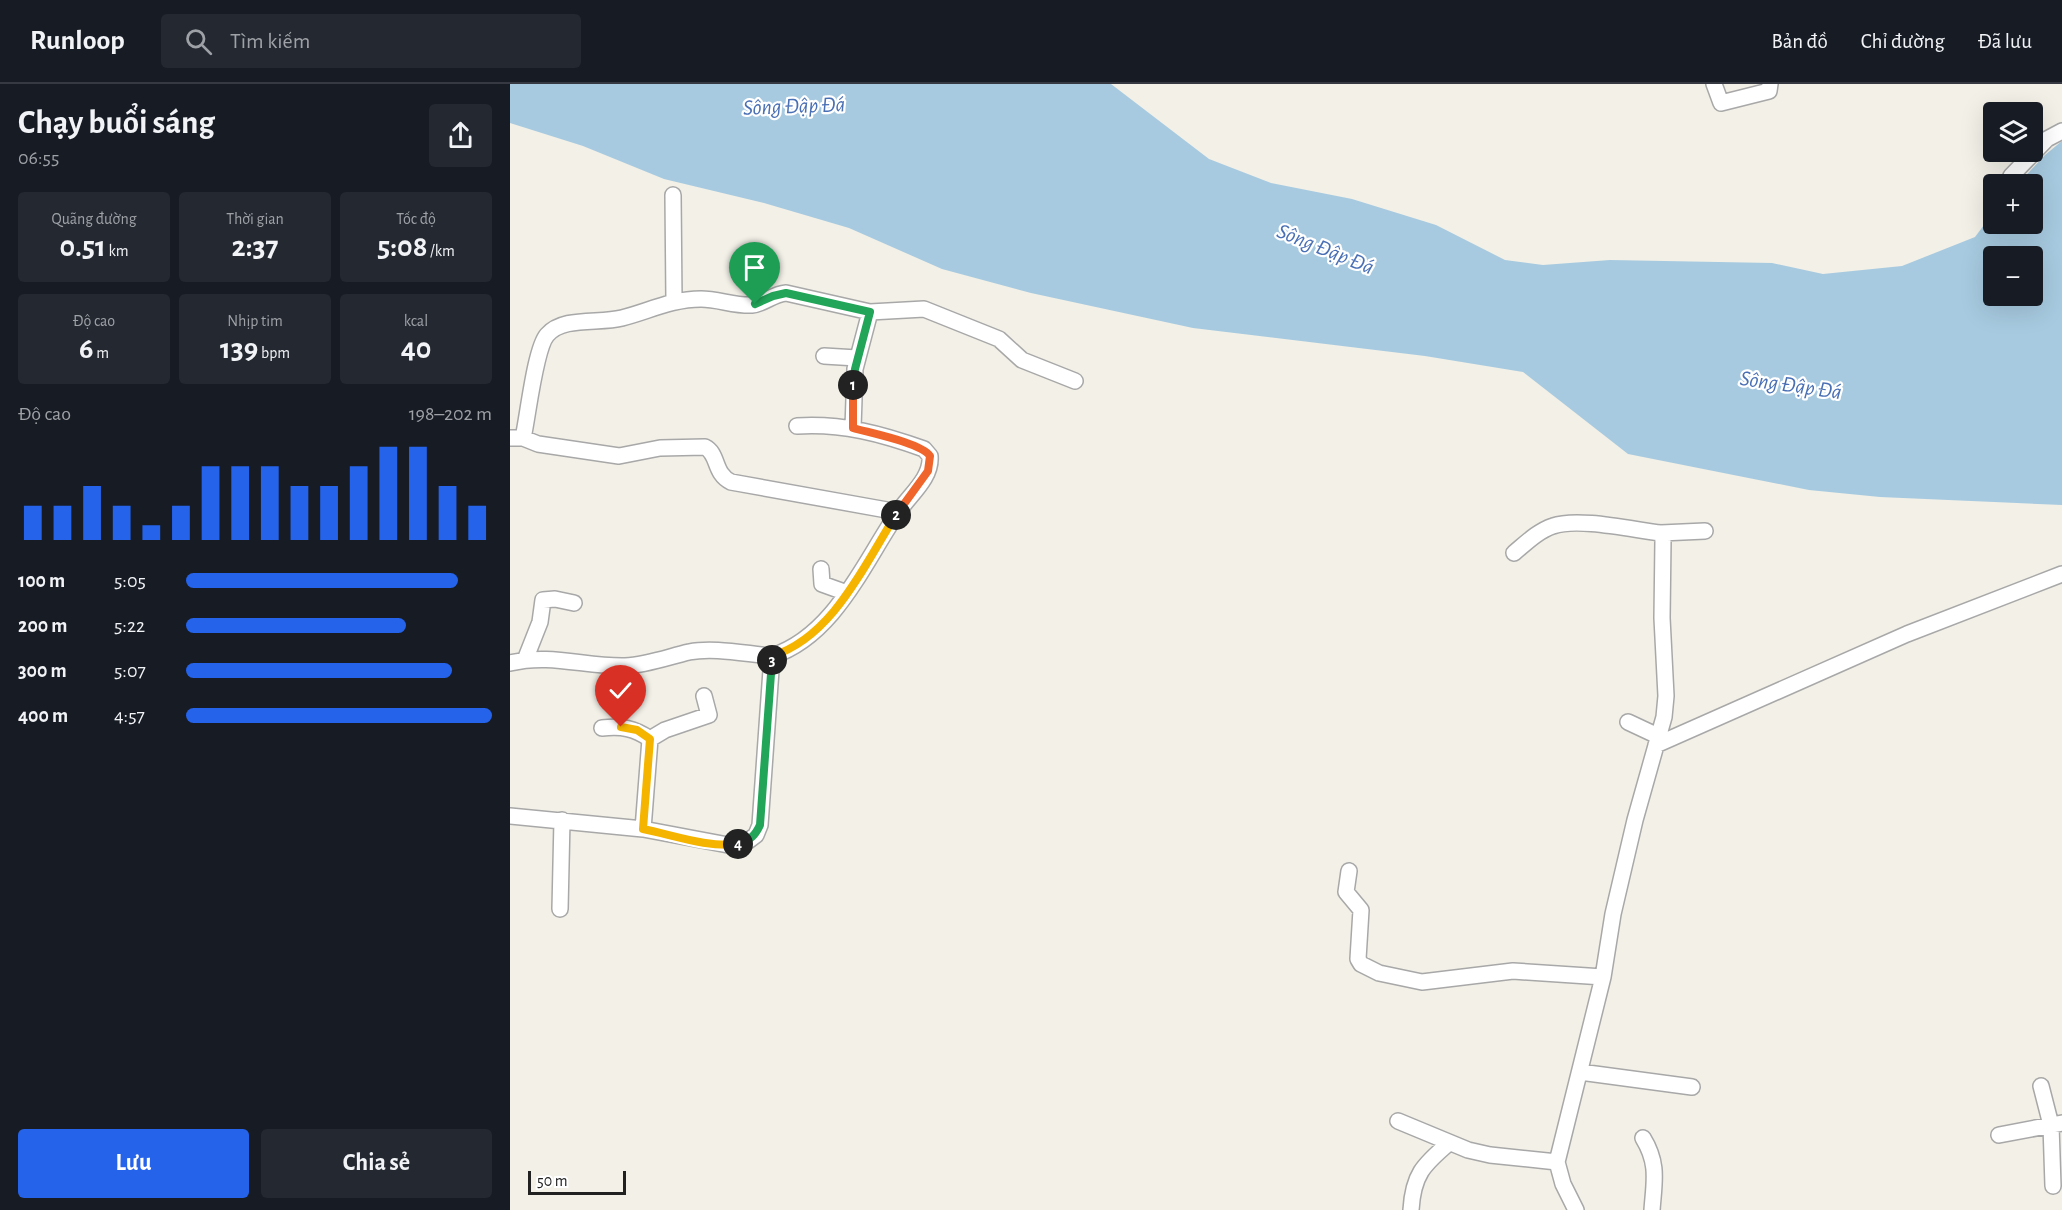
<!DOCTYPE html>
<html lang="vi">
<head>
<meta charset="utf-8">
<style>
	:root { --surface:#171b24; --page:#242831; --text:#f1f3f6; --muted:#9ea1a6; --line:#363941; --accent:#2563eb }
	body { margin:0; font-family:"Alegreya Sans",sans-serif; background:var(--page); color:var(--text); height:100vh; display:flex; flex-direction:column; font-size:22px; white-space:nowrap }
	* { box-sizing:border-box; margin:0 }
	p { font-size:20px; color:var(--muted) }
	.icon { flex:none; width:33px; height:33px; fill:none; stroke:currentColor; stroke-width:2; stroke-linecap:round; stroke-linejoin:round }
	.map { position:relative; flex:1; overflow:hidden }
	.sheet { display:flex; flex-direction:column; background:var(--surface); width:510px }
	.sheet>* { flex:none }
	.tools { position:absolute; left:1473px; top:18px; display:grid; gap:12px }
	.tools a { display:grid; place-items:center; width:60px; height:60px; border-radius:6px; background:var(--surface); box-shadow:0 6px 24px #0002; font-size:30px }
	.scale { position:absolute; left:18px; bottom:15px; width:98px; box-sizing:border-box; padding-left:6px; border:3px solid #212121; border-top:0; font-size:16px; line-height:21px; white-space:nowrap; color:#212121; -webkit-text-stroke:4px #fff; paint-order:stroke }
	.pin { position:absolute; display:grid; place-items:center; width:51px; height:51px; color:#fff; margin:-62px -26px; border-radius:50% 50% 50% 0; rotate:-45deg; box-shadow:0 0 6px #0007 }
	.pin .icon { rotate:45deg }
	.km { position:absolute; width:30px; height:30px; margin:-15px; border-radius:50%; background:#222; color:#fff; font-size:16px; line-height:30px; text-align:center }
	.round { display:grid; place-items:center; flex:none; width:63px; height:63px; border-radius:6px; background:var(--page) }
	.headline { display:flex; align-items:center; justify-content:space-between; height:102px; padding:0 18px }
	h1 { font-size:33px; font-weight:700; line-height:45px }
	.figures { display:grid; grid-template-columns:repeat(3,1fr); gap:9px; height:102px; padding:6px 18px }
	.figures div { display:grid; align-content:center; border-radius:6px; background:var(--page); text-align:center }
	.figures b { font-size:30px; font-weight:700 }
	.figures small { font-size:16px; font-weight:400 }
	.figures p { font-size:16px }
	.chart { height:168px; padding:12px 18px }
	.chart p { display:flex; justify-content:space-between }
	.chart svg { width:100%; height:108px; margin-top:6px; stroke:var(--accent); stroke-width:6 }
	.primary-button { display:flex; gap:12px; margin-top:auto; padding:12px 18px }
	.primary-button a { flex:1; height:69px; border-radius:6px; background:var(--accent); color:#fff; font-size:24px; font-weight:700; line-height:69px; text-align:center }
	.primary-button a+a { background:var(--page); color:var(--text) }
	ul { padding:0 18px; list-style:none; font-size:20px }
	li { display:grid; grid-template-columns:96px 72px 1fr; align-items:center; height:45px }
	li i { height:15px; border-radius:8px; background:var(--accent) }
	header { display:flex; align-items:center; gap:36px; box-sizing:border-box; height:84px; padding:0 30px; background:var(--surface); border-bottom:2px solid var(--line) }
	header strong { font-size:28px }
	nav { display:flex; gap:33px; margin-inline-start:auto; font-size:21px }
	.search { width:420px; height:54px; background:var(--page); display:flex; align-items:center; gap:15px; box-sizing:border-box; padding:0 21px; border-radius:6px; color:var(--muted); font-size:22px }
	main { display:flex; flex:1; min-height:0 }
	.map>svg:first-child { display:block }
	.water { fill:#a7cae0; fill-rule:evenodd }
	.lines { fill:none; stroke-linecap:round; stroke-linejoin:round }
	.minor-casing { stroke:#a8a8a8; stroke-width:18 }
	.minor { stroke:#fff; stroke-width:15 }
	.split-1-casing { stroke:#fff; stroke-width:12 }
	.split-2-casing { stroke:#fff; stroke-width:12 }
	.split-3-casing { stroke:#fff; stroke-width:12 }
	.split-4-casing { stroke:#fff; stroke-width:12 }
	.split-5-casing { stroke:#fff; stroke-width:12 }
	.split-1 { stroke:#22a559; stroke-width:8 }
	.split-2 { stroke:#f0652b; stroke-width:8 }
	.split-3 { stroke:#f5b400; stroke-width:8 }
	.split-4 { stroke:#22a559; stroke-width:8 }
	.split-5 { stroke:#f5b400; stroke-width:8 }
	.labels { text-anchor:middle; stroke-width:4.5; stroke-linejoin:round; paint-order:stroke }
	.water-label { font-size:22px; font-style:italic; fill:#496fb5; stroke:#fff }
</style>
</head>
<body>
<header>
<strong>Runloop</strong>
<div class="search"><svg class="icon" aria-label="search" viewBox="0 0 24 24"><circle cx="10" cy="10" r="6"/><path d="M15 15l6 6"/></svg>Tìm kiếm</div>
<nav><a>Bản đồ</a><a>Chỉ đường</a><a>Đã lưu</a></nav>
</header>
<main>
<section class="sheet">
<div class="headline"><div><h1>Chạy buổi sáng</h1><p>06:55</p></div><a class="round"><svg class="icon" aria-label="share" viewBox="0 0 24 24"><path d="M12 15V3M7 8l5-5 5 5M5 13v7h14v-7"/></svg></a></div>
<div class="figures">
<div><p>Quãng đường</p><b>0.51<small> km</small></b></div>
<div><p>Thời gian</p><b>2:37</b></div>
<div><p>Tốc độ</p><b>5:08<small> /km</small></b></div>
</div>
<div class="figures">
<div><p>Độ cao</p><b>6<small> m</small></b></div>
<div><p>Nhịp tim</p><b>139<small> bpm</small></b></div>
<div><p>kcal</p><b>40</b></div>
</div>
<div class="chart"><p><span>Độ cao</span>198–202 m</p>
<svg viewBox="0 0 160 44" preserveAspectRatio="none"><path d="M5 44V30M15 44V30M25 44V22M35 44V30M45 44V38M55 44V30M65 44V14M75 44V14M85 44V14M95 44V22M105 44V22M115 44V14M125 44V6M135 44V6M145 44V22M155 44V30"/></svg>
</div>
<ul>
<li><b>100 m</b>5:05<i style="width:89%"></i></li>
<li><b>200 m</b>5:22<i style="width:72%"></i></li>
<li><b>300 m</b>5:07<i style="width:87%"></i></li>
<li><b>400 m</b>4:57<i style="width:100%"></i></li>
</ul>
<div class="primary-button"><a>Lưu</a><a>Chia sẻ</a></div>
</section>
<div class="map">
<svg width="1552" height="1126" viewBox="0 0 1552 1126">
	<rect width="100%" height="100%" fill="#f2f0e7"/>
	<path class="water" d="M0 0H601L699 75 761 99 842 115 926 141 995 176 1033 181 1100 176 1262 179 1313 190 1392 182 1465 153 1483 129 1484 140H1522V100H1508L1535 71 1552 57V421L1370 413 1299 406 1118 370 1013 288 915 272 683 244 521 209 432 185 339 144 254 119 154 95 73 62 0 39ZM1484 172H1522V212H1484Z"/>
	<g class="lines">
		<defs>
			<path id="minor" d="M1204 0 1211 19 1259 7 1260 0
				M1501 92 1537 55 1552 47
				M163 111 164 217
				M314 272 347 274
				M343 344 345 285 360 228
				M0 354H13L28 360 109 372 150 364 195 363C209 370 203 389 221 398L388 428
				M13 354C18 332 25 265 37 251 53 232 89 240 112 234 139 227 162 215 191 215 208 215 225 222 242 221 254 220 263 210 276 209L360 228 414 225 489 255 512 276 565 297
				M1151 449 1195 447
				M1004 469C1016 459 1028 447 1043 442 1068 433 1124 446 1151 449L1153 456 1152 534 1156 612 1154 633 1125 736 1103 830 1093 893 1047 1078 1053 1100 1066 1126
				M311 485 312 500 337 509
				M15 576 30 538 33 516 45 515 64 519
				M0 579C41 569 75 583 115 582 137 581 158 573 179 568 204 563 236 570 262 572 324 552 353 480 387 430 398 412 422 395 420 372L414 365C372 350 332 339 287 342
				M1118 638 1150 653
				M92 644C112 642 124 644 140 655
				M1146 661 1397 550 1552 490
				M0 732 133 745 218 761 238 757 246 751 250 741 262 572
				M133 745 140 655 155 646 199 631 194 612
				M839 787 836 808 851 826 848 875 851 880 869 889 912 898 1003 887 1093 893
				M50 825 52 736
				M1070 988 1182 1003
				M1531 1002 1541 1041 1543 1102
				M888 1037 958 1066 980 1071 1047 1078
				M1489 1051 1552 1039
				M1133 1054C1149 1080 1144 1098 1142 1126
				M901 1126C903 1091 913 1081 939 1059"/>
		</defs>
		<use href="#minor" class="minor-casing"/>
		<use href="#minor" class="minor"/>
	</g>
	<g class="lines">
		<defs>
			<path id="split-1" d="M245 220 263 212 276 209 360 228 345 285 343 301"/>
			<path id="split-2" d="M343 301V344C360 349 411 359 420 372L418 387 386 431"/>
			<path id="split-3" d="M262 576V572C323 553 354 481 386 431"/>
			<path id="split-4" d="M228 760C240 756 245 752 250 741L262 576"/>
			<path id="split-5" d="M111 643 127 646 140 655 133 745C163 751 198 764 228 760"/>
		</defs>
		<use href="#split-1" class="split-1-casing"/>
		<use href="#split-2" class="split-2-casing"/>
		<use href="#split-3" class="split-3-casing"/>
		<use href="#split-4" class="split-4-casing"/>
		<use href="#split-5" class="split-5-casing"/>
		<use href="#split-1" class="split-1"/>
		<use href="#split-2" class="split-2"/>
		<use href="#split-3" class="split-3"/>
		<use href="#split-4" class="split-4"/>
		<use href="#split-5" class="split-5"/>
	</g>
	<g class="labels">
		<g class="water-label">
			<text transform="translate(284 21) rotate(-2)" y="8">Sông Đập Đá</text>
			<text transform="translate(816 164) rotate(22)" y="8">Sông Đập Đá</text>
			<text transform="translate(1281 300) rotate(8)" y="8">Sông Đập Đá</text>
		</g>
	</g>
</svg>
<div class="tools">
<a><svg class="icon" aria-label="layers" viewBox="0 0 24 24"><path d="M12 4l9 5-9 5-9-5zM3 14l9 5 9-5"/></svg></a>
<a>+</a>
<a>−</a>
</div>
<div class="scale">50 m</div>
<div class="pin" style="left:245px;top:220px;background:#1e9e55"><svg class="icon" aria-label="arrive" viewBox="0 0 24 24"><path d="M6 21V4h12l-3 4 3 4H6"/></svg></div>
<div class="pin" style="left:111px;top:643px;background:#d93025"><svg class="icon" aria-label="check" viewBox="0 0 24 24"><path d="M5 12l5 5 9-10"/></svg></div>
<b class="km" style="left:343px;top:301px">1</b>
<b class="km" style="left:386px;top:431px">2</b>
<b class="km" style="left:262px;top:576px">3</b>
<b class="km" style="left:228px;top:760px">4</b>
</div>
</main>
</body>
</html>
